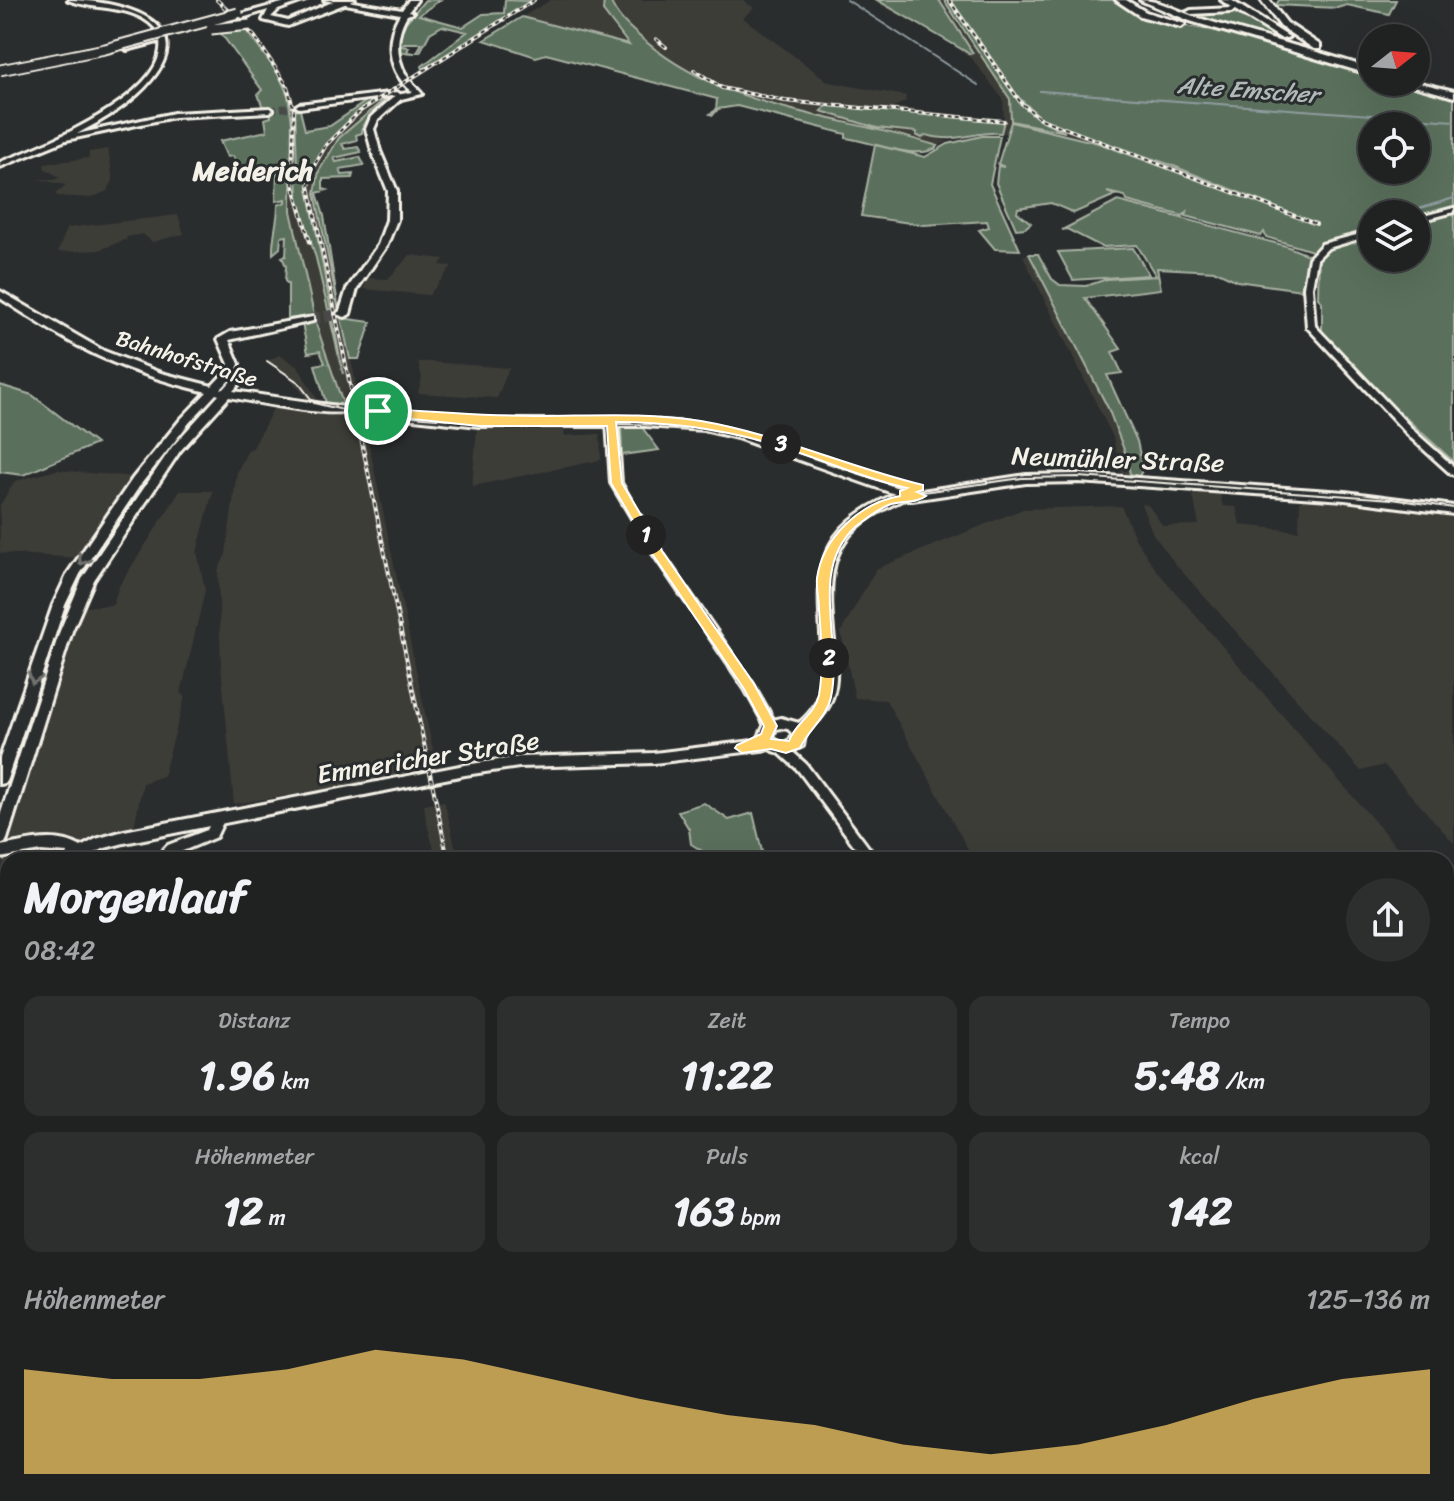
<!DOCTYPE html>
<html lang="de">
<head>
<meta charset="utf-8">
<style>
	:root { --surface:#202222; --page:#2d2f2f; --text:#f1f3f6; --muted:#a2a4a5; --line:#3d3f40; --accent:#ffd166 }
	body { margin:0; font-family:Sriracha,sans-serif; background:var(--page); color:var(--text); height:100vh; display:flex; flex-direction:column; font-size:30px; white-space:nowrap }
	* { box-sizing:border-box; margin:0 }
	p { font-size:26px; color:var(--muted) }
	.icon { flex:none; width:44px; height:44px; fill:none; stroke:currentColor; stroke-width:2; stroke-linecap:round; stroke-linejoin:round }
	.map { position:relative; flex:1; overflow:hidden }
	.panel { position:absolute; left:0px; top:852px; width:1454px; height:650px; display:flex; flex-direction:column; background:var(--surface); border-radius:24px 24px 0 0; box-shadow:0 8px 32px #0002,0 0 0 2px var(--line) }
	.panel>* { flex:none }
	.needle { width:52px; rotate:73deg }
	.buttons { position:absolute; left:1358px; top:24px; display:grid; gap:16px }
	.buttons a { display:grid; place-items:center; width:72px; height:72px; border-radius:50%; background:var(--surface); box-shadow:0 8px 32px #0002,0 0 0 2px var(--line); font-size:40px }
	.pin { position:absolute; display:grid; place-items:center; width:68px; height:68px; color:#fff; margin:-34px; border:4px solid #fff; border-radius:50%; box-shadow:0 2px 8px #0007 }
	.km { position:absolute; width:40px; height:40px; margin:-20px; border-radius:50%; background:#222; color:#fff; font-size:22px; line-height:40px; text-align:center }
	.round { display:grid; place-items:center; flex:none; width:84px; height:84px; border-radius:42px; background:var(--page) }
	.headline { display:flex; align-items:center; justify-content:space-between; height:136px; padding:0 24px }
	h1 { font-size:44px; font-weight:700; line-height:60px }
	.stats { display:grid; grid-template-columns:repeat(3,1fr); gap:12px; height:136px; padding:8px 24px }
	.stats div { display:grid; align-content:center; border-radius:16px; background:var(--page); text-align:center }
	.stats b { font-size:40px; font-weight:700 }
	.stats small { font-size:22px; font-weight:400 }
	.stats p { font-size:22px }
	.chart { height:224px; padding:16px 24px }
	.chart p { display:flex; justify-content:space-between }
	.chart svg { width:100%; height:144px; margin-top:8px; fill:var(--accent); opacity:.7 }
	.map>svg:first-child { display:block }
	.built { fill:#3e3c39 }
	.green { fill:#5a705b; stroke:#a7b0a2; stroke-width:2; fill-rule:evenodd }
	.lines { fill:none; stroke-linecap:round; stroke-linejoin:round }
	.stream { stroke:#909da1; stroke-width:2 }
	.tertiary-tunnel { stroke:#484a4a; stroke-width:7; stroke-dasharray:7 4; stroke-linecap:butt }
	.secondary-tunnel { stroke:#484a4a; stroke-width:11; stroke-dasharray:11 5; stroke-linecap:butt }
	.tertiary-casing { stroke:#f4f1e8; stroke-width:6 }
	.secondary-casing { stroke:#f4f1e8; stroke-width:6 }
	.motorway-casing { stroke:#f4f1e8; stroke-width:6 }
	.tertiary { fill:#2a2d2e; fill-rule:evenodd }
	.secondary { fill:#2a2d2e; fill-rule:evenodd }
	.motorway { fill:#2a2d2e; fill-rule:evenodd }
	.tram { stroke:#f4f1e8; stroke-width:2 }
	.rail-far1-casing { stroke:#f4f1e8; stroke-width:4 }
	.rail-casing { stroke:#f4f1e8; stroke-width:6 }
	.rail-far1 { stroke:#2a2d2e; stroke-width:2; stroke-dasharray:4; stroke-linecap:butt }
	.rail { stroke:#2a2d2e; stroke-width:3; stroke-dasharray:8; stroke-linecap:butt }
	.motorway-bridge-casing { stroke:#f4f1e8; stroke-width:13; stroke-linecap:butt }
	.motorway-bridge { stroke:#2a2d2e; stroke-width:9 }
	.oneway { stroke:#71726f }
	.route { fill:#ffd166; stroke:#fff; stroke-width:2; fill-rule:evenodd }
	.labels { text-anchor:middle; stroke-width:6; stroke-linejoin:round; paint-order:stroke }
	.far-street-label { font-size:22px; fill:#f4f1e8; stroke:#2a2d2e }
	.far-water-label { font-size:24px; font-style:italic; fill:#b1b9b9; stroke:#2a2d2e }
	.street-label { font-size:26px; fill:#f4f1e8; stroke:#2a2d2e }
	.far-district-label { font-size:28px; font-weight:bold; fill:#f4f1e8; stroke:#2a2d2e }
</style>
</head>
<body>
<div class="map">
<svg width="1454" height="1501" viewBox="0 0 1454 1501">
	<rect width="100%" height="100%" fill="#2a2d2e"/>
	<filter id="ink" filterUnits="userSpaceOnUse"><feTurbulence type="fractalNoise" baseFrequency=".0125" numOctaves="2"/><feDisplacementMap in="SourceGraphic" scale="16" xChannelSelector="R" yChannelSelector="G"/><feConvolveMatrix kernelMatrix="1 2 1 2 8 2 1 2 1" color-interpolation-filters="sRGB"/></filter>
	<g filter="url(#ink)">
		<path class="built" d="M215 0 230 9 257 37 282 72 293 95 298 201 316 258 343 373 308 199 309 180 318 156 332 138 370 104 385 97 339 138 321 164 315 185 320 219 361 406 343 404 314 315 291 211 292 122 285 86 253 38Z
			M551 0H604L615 30 629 45 522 17Z
			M610 0H743L754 8 743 18 829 82 906 96 905 102 893 107 1004 120 1003 99 973 60 950 43 872 0H877L970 54 973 52 939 0H944L1010 99 1011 121 1062 131 1022 105 948 0H951L1019 98 1040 117 1068 130 1171 165 1317 224 1144 158 1049 129 1011 122 1007 133H1001L1004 121 882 110 856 120 948 141 938 146 746 98 706 83 668 60 622 21Z
			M108 149 113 181 107 191 91 198 58 196 55 194 66 185 37 179 55 180 60 177 45 169 44 164 89 158V152Z
			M178 215 184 234 152 242 143 234 126 237 127 239 99 250 58 252 67 228Z
			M1029 254 1108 408 1126 455 1130 474H1121L1113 437 1023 256Z
			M410 255 444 259 440 265 452 266 429 295 364 289 367 278 388 279Z
			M280 355 298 367 317 399 310 402 290 378 265 362Z
			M418 362H430L509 368 497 398 418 393 422 378Z
			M274 407 363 416 433 751 414 754 418 774 234 804 221 665 218 571 226 554 237 472 248 450 253 448Z
			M565 427 564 436 600 434 601 460 472 486 477 428Z
			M57 470 134 477 80 558 0 553V505L15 481Z
			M1192 490 1219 491 1223 506 1236 507 1240 525 1299 531 1300 501 1307 497 1454 515V843L1384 765 1361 771 1177 566 1153 534 1141 504 1148 505 1163 526 1199 525Z
			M180 491H213L197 552 205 590 181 693 185 697 163 776 143 783 134 827 93 836 54 860H8L7 902 0 897V876L13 822 83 607 113 605 119 586Z
			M1121 506 1136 540 1157 571 1408 860H974L886 700 855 698 841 632 876 569 1023 509Z
			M444 801 451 828 458 860H437L426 820 424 805Z
			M1446 904 1454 913V1309L1446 1304Z"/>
		<path class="green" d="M425 0H440L419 15 463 27 483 14 504 13 505 0 531 1 423 69 422 66 467 32 442 26 430 33 420 52H417L422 43H404L401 46 409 47 407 52 415 53 399 52V37L406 22Z
			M604 0H610C617 18 631 29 645 41 729 112 838 114 938 146 920 163 871 141 846 138V134L737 106 718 109 713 115 710 114 716 110 717 99 546 54 536 57 484 40 522 17 629 45 603 11Z
			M877 0H939L973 53 970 54Z
			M944 0H948L1022 105 1037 118 1065 132 1011 121 1010 99Z
			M951 0H1117C1154 28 1204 26 1247 37 1289 48 1331 63 1372 76V82H1391L1454 98V462L1397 410 1322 333V302L1318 298 1319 253 1266 237 1264 232 1261 236 1186 216 1187 212 1183 216 1127 201 1125 196 1107 192 1115 195 1074 213 1051 203 1018 208 1017 212 1031 223 1025 228 1016 229 996 183 998 166 1004 167 998 164 1011 122 1098 143 1317 224 1171 165 1068 130 1040 117 1019 98ZM1372 126H1416V170H1372ZM1372 214H1416V258H1372Z
			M1279 0H1396L1389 14 1347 5 1337 8 1276 5Z
			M1173 11C1193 14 1211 11 1231 12 1237 12 1292 44 1304 50Z
			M243 27 278 73 288 95 292 122 291 211 314 315 288 319V284L285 281 286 266 282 257 286 256 287 236 281 237 280 248 273 254C272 237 278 222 278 205L286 202V199L276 201 277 167 241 174 233 156 227 157 220 141 267 131 265 119 271 117 270 110 262 105 258 94 262 90 220 32Z
			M380 97C349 121 314 145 308 187L343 374 316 258 298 201 295 107 299 106 305 130 330 126 368 100Z
			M387 97 363 125 362 133 356 135 357 140 342 144 345 149 358 147 361 152 334 158 336 162 360 157 364 165 340 169 342 175 353 174 352 178 323 179V189L327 190 317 193 324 216 339 311 315 193 319 171 339 138Z
			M828 105 845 106 1004 121 1001 133C971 131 961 144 926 135L922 138 916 135 917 132 877 128 821 111Z
			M982 136H1000L990 184 1020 250 995 249 979 230 989 227 987 221 924 225 861 216 875 145 925 157 948 144Z
			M1118 201 1286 246 1308 255 1301 290 1237 281 1216 271 1157 268 1161 289 1085 298 1121 349 1112 352 1122 373 1107 375 1137 441 1143 469 1139 476 1130 474 1126 455 1108 408 1029 254H1038L1052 279 1060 285 1086 286 1107 279 1156 276 1137 245 1102 247 1067 229 1062 230Z
			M1133 248 1149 275 1073 280 1058 252Z
			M341 318 371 322 359 359H350Z
			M315 321 343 404 326 403 315 365 325 363 320 351 308 353 302 323Z
			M0 385 32 395 96 444 23 475 0 472Z
			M621 426H641L659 450 622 455Z
			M704 803 729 820 753 813 764 860H717L691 844 689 829 678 811Z
			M0 1318 8 1324V1494H382L389 1501H0Z
			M1446 1335 1454 1340V1501H696L702 1494H1446Z"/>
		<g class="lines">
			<path class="stream" d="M847 0 978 85
				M1040 91 1454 121
				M1421 208 1454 198"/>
			<path class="tertiary-tunnel" d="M270 110 299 106"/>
			<path class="secondary-tunnel" d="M309 319 341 314"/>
			<defs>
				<path id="tertiary" d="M68 0C112 0 202 18 152 79 133 103 103 120 77 134L174 113 270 108 273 110 270 112 174 117 66 140 0 167V162C41 147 156 99 160 50 161 41 160 34 154 27 133 4 94 11 68 0Z
					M397 92 400 94 399 95 299 108 296 106 299 104Z
					M1454 208V212L1416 222V218Z
					M1372 231V235L1328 248 1317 259 1312 287 1315 326 1416 433 1454 467V475L1451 474 1410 437 1307 327 1304 287 1309 258 1322 244Z
					M612 418 617 421 621 483 661 551 753 684 777 726 775 729H767L745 689 652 552 611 483 607 421Z
					M781 744 785 745 806 764 878 860H865L798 770 777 751 775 748 777 745Z
					M219 813 223 815 225 818 216 837 178 853 168 860H153L168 845 207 830 215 815Z
					M1446 1310 1454 1314V1332L1446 1328Z
					M384 1494H406L409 1501H387Z"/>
				<path id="secondary" d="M324 0H341L402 10 409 0H417L409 11 413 13 407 15C394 36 395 65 413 84 416 88 419 90 422 94L401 99 378 120 374 129 380 151 397 191V220L387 245 357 289 350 314 345 317 336 314 340 311 347 289 378 245 387 220 388 191 372 151 366 129 371 117 396 95 413 92C388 73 384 40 400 14Z
					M0 291 104 351 161 373 212 386 226 371 229 364 218 339 230 332 313 317V321L229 340 239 364 235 374 221 389H224L238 373 242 372 247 375 233 391 344 407 349 410C336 419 249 401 229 397L180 451 94 580 72 631 7 839 5 843 0 845V816L60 631 82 579 172 447 219 395 216 394 189 423 141 484 80 574 65 605 7 779 5 783 0 784V758L53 605 68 573 133 478 181 419 207 392C165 382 123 369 84 349 55 334 28 316 0 298Z
					M362 408 479 420H645L704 424 744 433 905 489H913L915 492 1026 475 1079 474 1345 492 1454 506V514L1345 500 1079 482 1026 483 912 500 906 498C836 530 826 556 833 631 835 649 838 669 835 687 833 699 827 711 819 720 815 724 808 729 806 734 804 737 804 742 803 746 791 752 781 756 769 749L654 763 519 767 465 775 124 843 105 848 81 860H61L68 853 41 851 0 858V846C27 842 55 832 81 847L96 839 124 831 465 765 519 757 654 753 761 740 759 737 766 722 781 718 799 723C805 718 811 712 815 705 825 689 823 668 822 650 817 569 812 531 895 494L737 438 704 430 645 426H479L358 413V409ZM781 728 788 729 792 733 791 739 784 743 779 742 773 736 776 729Z
					M8 910V926L0 930V914Z"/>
				<path id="motorway" d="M293 0H306L278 10 271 17 288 21 337 0H355L288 26 263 20 268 10 242 18 238 15Z
					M1116 0H1126L1146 12 1185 24 1181 27 1140 16Z
					M1140 0C1161 0 1179 12 1199 18 1256 36 1315 50 1372 69V75L1190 21Z
					M1221 0H1231L1289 37 1282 39 1235 10 1231 12 1191 14 1187 12 1191 10 1232 8Z
					M1261 0H1269L1287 23 1320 45V49H1314L1281 27Z
					M162 35 166 38 165 40 127 50 123 47Z
					M1400 82H1416L1454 91V97Z"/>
			</defs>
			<use href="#tertiary" class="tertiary-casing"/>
			<use href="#secondary" class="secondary-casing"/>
			<use href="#motorway" class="motorway-casing"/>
			<use href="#tertiary" class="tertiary"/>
			<use href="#secondary" class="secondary"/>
			<use href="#motorway" class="motorway"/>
			<path class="tram" d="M267 361 298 382 314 403 343 410
				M362 412 487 422 692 425 763 441 916 493 1022 478 1079 477 1392 499 1454 508"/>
			<defs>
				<path id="rail-far1" d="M217 0 255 37 287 86 294 110 292 180 310 242
					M949 0 1021 103 1041 119 1316 224
					M656 39 666 47
					M694 70 722 88 785 101 1004 121
					M448 860 309 186 315 164 326 145 360 111 534 0"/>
				<path id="rail" d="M572 1494 574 1501
					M593 1494 594 1501"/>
			</defs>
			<use href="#rail-far1" class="rail-far1-casing"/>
			<use href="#rail" class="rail-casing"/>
			<use href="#rail-far1" class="rail-far1"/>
			<use href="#rail" class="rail"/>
			<defs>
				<path id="motorway-bridge" d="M211 29 250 25
					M0 70 105 49 238 13"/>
			</defs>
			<use href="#motorway-bridge" class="motorway-bridge-casing"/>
			<use href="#motorway-bridge" class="motorway-bridge"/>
		</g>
		<defs><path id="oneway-chevron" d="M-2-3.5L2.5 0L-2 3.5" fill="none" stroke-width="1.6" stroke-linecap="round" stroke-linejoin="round" transform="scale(2)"/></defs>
		<g class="oneway">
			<use href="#oneway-chevron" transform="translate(83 560) rotate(122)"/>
			<use href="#oneway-chevron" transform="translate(34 679) rotate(109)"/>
		</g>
	</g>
	<path class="route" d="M378 408C431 412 483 416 536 416 590 416 647 412 701 421 777 434 848 467 923 485V490L917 492 926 496C917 503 903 501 891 504 879 508 865 519 855 527 808 571 843 641 831 697 827 717 808 730 800 748L786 753 771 749 742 753 735 748 737 745 761 734 764 726 744 689 651 552 611 483 607 426H479L364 414 359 411ZM616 422C666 422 714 428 762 441 811 454 857 477 907 488L900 491V496C860 503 823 537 817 578 816 588 819 599 819 609 821 638 824 666 819 695 815 715 795 723 789 741L771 739 777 726 754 684 662 551 622 483Z"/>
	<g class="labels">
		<g class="far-street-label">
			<text transform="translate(187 358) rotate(17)" y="8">Bahnhofstraße</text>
		</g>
		<g class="far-water-label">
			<text transform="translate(1248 90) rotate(4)" y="8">Alte Emscher</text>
		</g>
		<g class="street-label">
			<text transform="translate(1118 459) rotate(2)" y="9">Neumühler Straße</text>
			<text transform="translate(428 757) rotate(-9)" y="9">Emmericher Straße</text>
		</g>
		<g class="far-district-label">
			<text x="253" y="180">Meiderich</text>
		</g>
	</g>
</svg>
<div class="buttons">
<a><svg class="needle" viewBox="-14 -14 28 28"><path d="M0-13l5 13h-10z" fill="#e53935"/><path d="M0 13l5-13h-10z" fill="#a2a4a5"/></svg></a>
<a><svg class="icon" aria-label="locate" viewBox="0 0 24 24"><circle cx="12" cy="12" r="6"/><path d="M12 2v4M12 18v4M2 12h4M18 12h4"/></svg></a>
<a><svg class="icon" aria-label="layers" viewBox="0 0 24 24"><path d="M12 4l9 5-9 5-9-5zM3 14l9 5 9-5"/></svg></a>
</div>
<div class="pin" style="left:378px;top:411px;background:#1e9e55"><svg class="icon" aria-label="arrive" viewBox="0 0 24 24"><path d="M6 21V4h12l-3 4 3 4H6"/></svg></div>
<b class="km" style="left:646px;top:535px">1</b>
<b class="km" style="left:829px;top:658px">2</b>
<b class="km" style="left:781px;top:444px">3</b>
<section class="panel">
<div class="headline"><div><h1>Morgenlauf</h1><p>08:42</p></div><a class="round"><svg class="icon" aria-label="share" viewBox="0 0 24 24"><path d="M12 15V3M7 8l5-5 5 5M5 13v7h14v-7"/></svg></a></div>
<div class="stats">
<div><p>Distanz</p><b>1.96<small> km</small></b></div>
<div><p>Zeit</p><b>11:22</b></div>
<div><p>Tempo</p><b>5:48<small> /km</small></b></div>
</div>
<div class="stats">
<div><p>Höhenmeter</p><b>12<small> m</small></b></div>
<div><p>Puls</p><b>163<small> bpm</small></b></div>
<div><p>kcal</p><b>142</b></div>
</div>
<div class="chart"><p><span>Höhenmeter</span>125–136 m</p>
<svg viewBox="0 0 160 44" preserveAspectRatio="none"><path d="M0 44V12L10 15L20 15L30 12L40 6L50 9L60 15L70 21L80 26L90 29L100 35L110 38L120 35L130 29L140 21L150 15L160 12V44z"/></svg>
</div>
</section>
</div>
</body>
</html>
